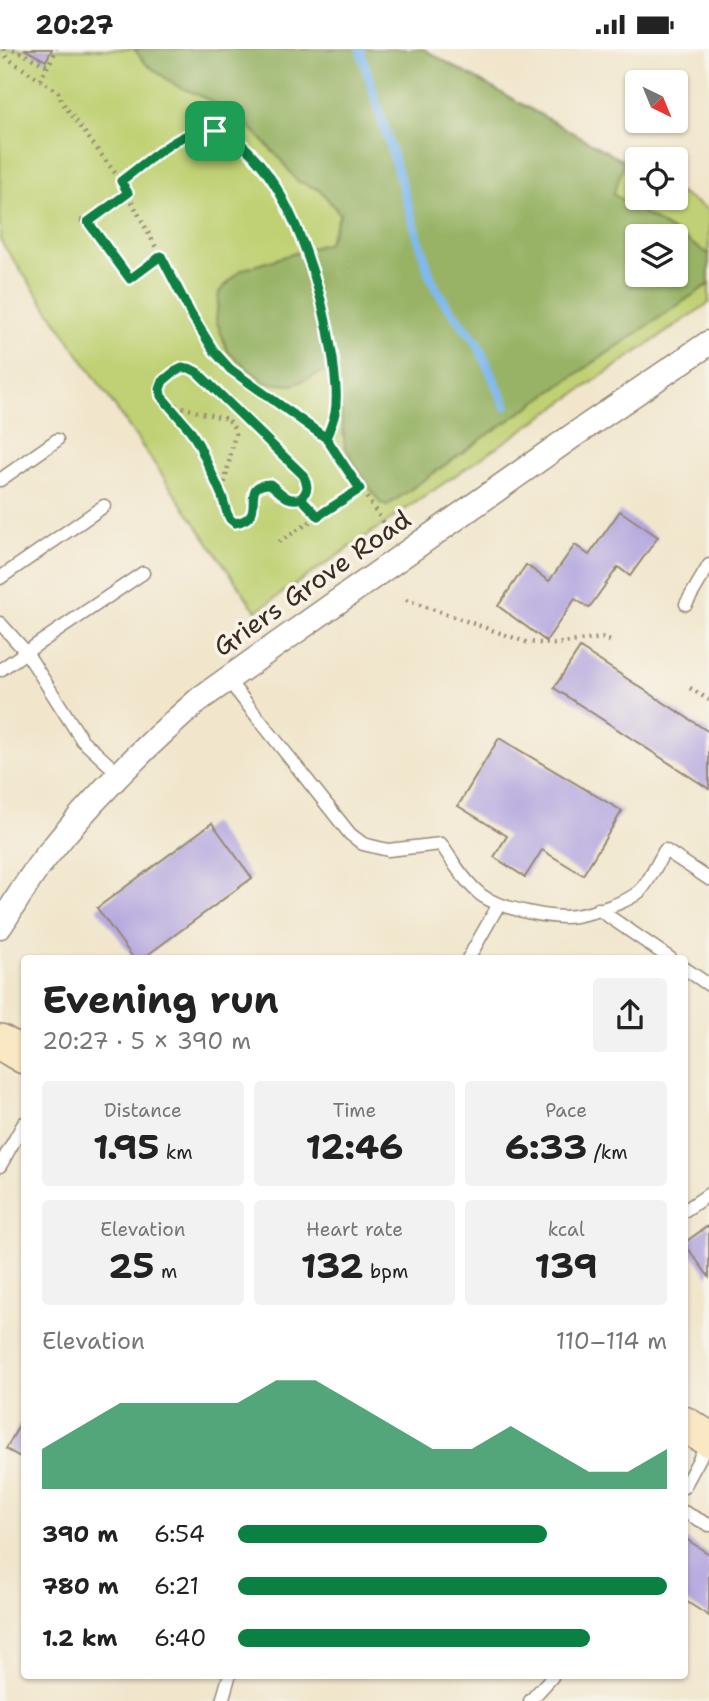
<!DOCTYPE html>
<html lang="en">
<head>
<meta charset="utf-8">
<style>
	:root { --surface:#fff; --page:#f2f2f2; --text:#222; --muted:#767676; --accent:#0b8043 }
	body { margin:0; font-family:"Shantell Sans",sans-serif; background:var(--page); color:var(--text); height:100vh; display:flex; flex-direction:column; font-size:26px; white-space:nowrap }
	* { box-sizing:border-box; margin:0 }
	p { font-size:23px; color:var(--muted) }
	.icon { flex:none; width:38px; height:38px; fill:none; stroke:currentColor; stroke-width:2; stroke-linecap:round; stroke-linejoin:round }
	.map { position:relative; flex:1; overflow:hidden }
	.panel { position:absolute; left:21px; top:906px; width:667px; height:724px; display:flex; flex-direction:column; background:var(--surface); border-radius:7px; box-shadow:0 2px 5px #0004 }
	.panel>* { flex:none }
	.needle { width:46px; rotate:137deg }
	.fabs { position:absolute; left:625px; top:21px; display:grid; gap:14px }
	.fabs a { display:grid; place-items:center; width:63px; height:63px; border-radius:7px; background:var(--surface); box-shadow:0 2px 5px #0004; font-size:35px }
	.pin { position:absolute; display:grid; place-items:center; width:60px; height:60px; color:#fff; margin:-30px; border-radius:14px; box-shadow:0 4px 10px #0006 }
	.round { display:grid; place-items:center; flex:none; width:74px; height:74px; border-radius:7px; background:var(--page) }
	.overview { display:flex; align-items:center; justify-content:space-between; height:119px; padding:0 21px }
	h1 { font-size:38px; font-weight:700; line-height:52px }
	.stats { display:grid; grid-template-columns:repeat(3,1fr); gap:10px; height:119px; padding:7px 21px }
	.stats div { display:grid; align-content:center; border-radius:7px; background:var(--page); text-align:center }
	.stats b { font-size:35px; font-weight:700 }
	.stats small { font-size:19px; font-weight:400 }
	.stats p { font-size:19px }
	.chart { height:196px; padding:14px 21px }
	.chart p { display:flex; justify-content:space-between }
	.chart svg { width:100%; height:126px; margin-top:7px; fill:var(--accent); opacity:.7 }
	ul { padding:0 21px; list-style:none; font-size:23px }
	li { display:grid; grid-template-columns:112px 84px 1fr; align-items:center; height:52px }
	li i { height:18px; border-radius:9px; background:var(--accent) }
	.status { display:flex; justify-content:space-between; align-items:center; height:49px; padding:0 35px; background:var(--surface); direction:ltr }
	.status svg { height:19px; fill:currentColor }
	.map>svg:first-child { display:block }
	.green { fill:#c0d174; stroke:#7e7e49; stroke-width:2; fill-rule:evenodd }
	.forest { fill:#98b366; stroke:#6a6e42; stroke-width:2; fill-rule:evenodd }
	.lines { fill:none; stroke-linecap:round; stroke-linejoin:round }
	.stream { stroke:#7eb9f0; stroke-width:9 }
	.building { fill:#b2a5df }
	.lane-casing { stroke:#968875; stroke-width:15 }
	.street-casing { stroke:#968875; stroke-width:27 }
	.secondary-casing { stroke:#968875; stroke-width:38 }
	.path { stroke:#968875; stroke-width:4.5; stroke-dasharray:2 5; stroke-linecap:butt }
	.lane { stroke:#fff; stroke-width:12 }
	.street { stroke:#fff; stroke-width:24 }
	.secondary { stroke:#fae7c3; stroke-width:35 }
	.route-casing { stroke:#fff; stroke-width:14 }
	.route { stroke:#0b8043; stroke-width:9 }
	.labels { text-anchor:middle; stroke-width:7; stroke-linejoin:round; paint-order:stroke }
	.street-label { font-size:26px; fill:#3b2a1e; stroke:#f7f3e8 }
</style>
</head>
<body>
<div class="status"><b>20:27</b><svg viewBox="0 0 49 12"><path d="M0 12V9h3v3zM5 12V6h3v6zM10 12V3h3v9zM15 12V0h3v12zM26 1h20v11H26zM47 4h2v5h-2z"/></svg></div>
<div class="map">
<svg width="709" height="1652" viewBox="0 0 709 1652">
	<rect width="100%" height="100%" fill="#f7f3e8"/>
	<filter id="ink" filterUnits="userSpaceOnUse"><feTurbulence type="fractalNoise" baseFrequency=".0143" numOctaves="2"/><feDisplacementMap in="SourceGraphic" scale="14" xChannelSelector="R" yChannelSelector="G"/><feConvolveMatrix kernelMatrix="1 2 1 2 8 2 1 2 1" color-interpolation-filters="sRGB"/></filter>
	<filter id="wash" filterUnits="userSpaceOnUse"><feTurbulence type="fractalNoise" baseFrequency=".00686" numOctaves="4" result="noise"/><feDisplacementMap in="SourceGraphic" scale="28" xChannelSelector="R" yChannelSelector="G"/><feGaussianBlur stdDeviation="1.57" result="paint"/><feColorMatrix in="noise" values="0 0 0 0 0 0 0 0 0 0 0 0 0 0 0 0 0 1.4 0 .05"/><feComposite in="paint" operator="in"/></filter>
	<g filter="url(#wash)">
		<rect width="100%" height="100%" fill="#f1e6cc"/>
		<path class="green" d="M0 0H423L637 120V149H676V142L709 161V254L256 562 0 191ZM637 187H676V226H637Z"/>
		<path class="forest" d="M134 0H423L625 113 613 145 709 205V235L486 387 387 457 380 454 362 427 345 398 338 334 331 325 323 323 293 336 266 334 228 303 216 271 219 243 241 221 328 194 340 165 320 141 297 132 279 109 250 78 207 50 175 36 146 15ZM637 187H676V226H637Z"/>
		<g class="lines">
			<path class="stream" d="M360 0 430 227 437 241 448 258 476 292 506 357"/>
		</g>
		<g id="blocks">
			<path class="building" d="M24 0H52L46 12Z
				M620 462 658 488 630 527 618 518 589 559 575 550 546 592 498 557 526 516 549 532 575 496 589 506Z
				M580 599 709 683V740L554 639Z
				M499 689 622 762 583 826 542 801 525 828 494 808 507 787 458 757Z
				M212 774 252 829 142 910H134L97 859Z
				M709 1176V1228L684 1194Z
				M24 1367V1410L6 1400Z
				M686 1490 709 1505V1567L684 1551V1494Z"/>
		</g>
	</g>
	<g filter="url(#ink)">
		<use href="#blocks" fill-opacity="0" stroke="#968875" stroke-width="2"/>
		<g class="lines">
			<defs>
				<path id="lane" d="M0 431 57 391
					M0 529 104 457
					M686 555 709 516
					M0 574 26 603 0 621
					M228 631 350 785 363 795 388 801 441 795C453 813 464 832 481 846 499 859 553 871 575 867 592 864 627 854 640 842 648 835 659 811 665 801L709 830
					M119 725 82 691 26 603 143 524
					M598 860 671 910
					M468 910 499 855
					M684 919 709 936
					M0 1117 24 1074
					M684 1162 709 1145
					M684 1438 709 1392
					M684 1463 709 1476
					M222 1652 229 1628
					M530 1652 552 1628"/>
				<path id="street" d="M0 877C14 856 26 834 41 814 88 754 143 699 201 649L571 388 709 294"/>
				<path id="secondary" d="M0 993 24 1007
					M684 1375 709 1390"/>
			</defs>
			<use href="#lane" class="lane-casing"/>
			<use href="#street" class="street-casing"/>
			<use href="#secondary" class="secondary-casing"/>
			<path class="path" d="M4 0 6 7 10 11 58 43 62 53 121 132 191 265 214 302 231 320 326 389 384 474
				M13 0 48 17
				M40 31 57 0
				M121 132C146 114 182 79 213 82 236 85 250 103 263 120 304 175 337 279 336 347 336 362 332 375 326 389
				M127 144 88 173 130 230 161 207
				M80 171 88 173
				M182 319H189L197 323 303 426C304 428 308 435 308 436 309 447 297 454 288 450 282 446 276 439 270 435 236 436 271 468 235 474L230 470 227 464 222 447 199 396 190 381 161 347C159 332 170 325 182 319Z
				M169 354 198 363 228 370 233 376 235 385 222 446
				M301 449 318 467
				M279 493 361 440
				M406 551 526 593 554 595 602 589 613 593
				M690 639 709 651"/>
			<use href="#lane" class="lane"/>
			<use href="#street" class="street"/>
			<use href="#secondary" class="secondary"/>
		</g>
	</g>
	<g class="lines" filter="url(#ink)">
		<defs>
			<path id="route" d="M215 82C205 82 196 82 187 86 166 95 140 118 121 132L128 144 88 173 130 230 161 207 191 265 214 302 230 320 326 389 360 440 318 467 301 449C287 454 281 443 270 435 236 436 271 468 235 474L230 470 227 464 222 447 199 396 190 381 161 347 160 340 163 332 174 323 182 319H189L197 323 303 426C308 436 309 441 301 449L318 467 360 440 326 389C330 380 333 373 335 364 338 346 335 328 333 310 323 243 293 138 239 93 232 87 224 85 215 82"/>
		</defs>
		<use href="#route" class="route-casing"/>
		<use href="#route" class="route"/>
	</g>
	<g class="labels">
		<g class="street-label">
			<text transform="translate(312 534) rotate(-35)" y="9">Griers Grove Road</text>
		</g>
	</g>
</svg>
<div class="fabs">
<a><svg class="needle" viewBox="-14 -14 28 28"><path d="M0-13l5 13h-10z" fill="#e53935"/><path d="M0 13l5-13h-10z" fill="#767676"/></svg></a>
<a><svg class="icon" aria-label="locate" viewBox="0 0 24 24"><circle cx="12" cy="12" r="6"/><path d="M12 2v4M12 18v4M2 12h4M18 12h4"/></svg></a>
<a><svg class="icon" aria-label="layers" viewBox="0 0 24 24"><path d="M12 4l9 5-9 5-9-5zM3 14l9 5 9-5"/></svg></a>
</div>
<div class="pin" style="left:215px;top:82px;background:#1e9e55"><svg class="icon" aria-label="arrive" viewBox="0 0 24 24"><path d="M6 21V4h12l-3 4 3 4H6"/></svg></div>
<section class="panel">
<div class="overview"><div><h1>Evening run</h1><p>20:27 · 5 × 390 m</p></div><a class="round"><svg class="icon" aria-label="share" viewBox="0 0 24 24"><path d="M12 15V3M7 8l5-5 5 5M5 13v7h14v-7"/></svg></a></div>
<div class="stats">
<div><p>Distance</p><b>1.95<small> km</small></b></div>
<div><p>Time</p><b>12:46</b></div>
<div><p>Pace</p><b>6:33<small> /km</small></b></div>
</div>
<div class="stats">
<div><p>Elevation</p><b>25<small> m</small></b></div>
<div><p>Heart rate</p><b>132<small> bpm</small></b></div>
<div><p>kcal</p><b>139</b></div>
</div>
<div class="chart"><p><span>Elevation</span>110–114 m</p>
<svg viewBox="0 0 160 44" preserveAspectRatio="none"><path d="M0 44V30L10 22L20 14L30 14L40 14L50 14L60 6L70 6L80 14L90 22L100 30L110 30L120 22L130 30L140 38L150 38L160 30V44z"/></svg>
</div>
<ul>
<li><b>390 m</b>6:54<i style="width:72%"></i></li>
<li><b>780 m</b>6:21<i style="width:100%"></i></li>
<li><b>1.2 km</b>6:40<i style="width:82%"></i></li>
</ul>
</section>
</div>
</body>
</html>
